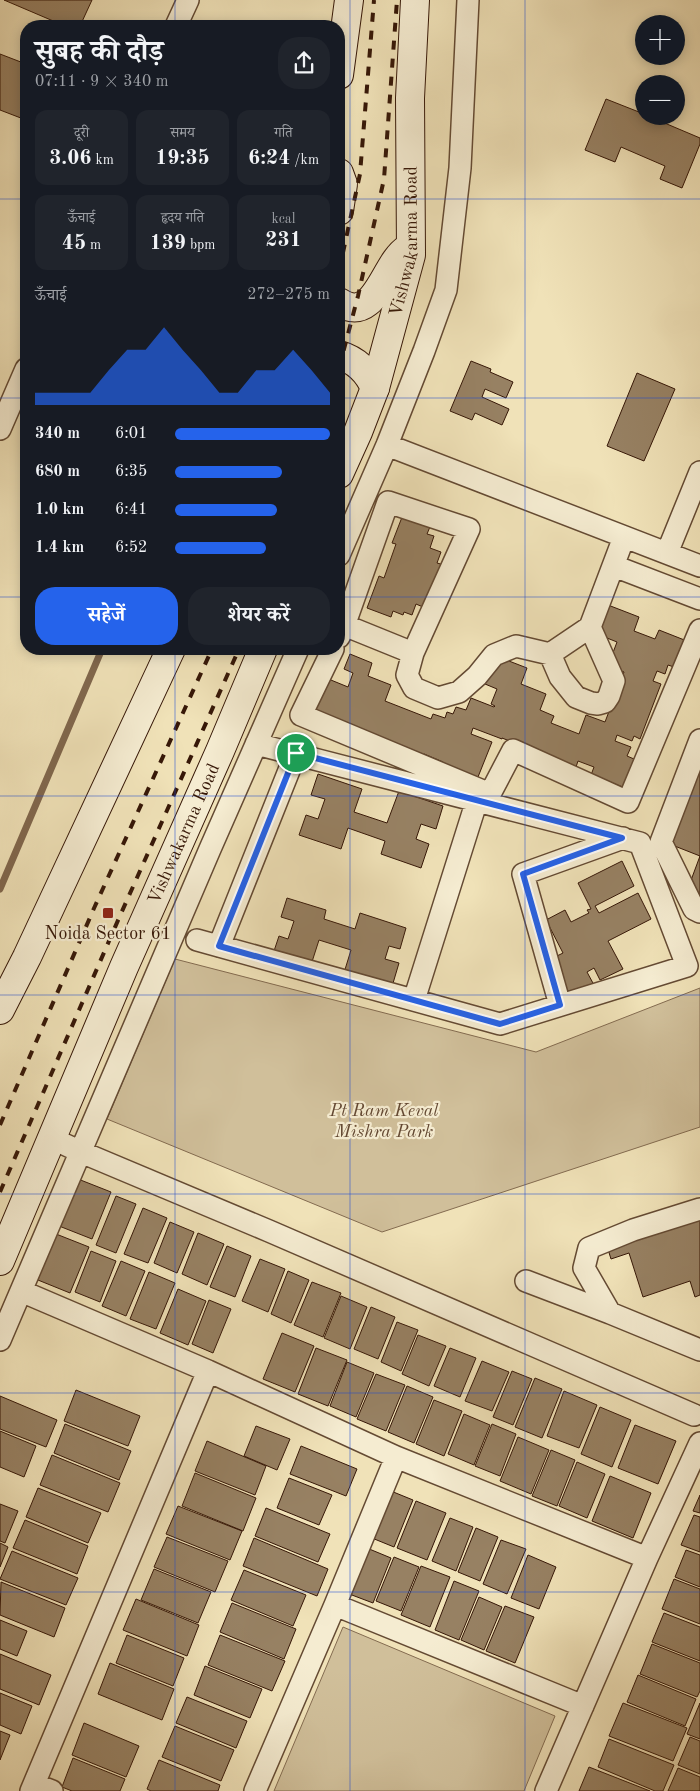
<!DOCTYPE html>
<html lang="hi">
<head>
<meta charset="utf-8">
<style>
	:root { --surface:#171b24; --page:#20242c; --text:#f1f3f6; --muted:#9ea1a6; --accent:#2563eb }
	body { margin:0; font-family:"Old Standard TT","Noto Serif Devanagari",serif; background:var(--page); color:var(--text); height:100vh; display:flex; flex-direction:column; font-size:19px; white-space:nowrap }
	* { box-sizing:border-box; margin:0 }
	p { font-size:16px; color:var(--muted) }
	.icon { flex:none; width:28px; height:28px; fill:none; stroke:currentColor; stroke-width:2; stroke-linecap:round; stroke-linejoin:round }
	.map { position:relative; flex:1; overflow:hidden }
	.drawer { position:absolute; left:20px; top:20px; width:325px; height:635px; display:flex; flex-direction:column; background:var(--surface); border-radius:20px; box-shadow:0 2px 12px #0003 }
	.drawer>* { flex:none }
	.fabs { position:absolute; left:635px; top:15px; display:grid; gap:10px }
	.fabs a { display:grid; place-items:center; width:50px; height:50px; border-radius:50%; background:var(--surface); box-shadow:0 2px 12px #0003; font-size:25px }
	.pin { position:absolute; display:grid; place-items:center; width:42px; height:42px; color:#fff; margin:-21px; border:2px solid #fff; border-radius:50%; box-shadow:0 1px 5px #0007 }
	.round { display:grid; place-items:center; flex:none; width:52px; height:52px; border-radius:20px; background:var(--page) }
	.headline { display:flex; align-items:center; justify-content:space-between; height:85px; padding:0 15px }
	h1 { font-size:28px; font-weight:700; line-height:38px }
	.stats { display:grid; grid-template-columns:repeat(3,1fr); gap:8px; height:85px; padding:5px 15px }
	.stats div { display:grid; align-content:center; border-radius:12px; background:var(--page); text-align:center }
	.stats b { font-size:21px; font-weight:700 }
	.stats small { font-size:14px; font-weight:400 }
	.stats p { font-size:14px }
	.chart { height:140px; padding:10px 15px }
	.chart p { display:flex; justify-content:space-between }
	.chart svg { width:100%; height:90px; margin-top:5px; fill:var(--accent); opacity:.7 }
	.button { display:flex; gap:10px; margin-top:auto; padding:10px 15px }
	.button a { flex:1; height:58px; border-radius:20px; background:var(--accent); color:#fff; font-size:20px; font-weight:700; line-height:58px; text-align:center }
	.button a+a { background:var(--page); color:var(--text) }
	ul { padding:0 15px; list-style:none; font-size:16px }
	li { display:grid; grid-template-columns:80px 60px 1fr; align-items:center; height:38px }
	li i { height:12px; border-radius:6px; background:var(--accent) }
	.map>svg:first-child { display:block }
	.green { fill:#d0bf9a; stroke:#836b50 }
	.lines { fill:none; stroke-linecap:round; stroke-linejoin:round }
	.stream { stroke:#80674d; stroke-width:7 }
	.building { fill:#978163; stroke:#361707 }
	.street-casing { stroke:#644a33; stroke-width:24 }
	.secondary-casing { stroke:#361707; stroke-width:30 }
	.street { stroke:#f5ecd1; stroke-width:21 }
	.secondary { stroke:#f5ecd1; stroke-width:28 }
	.rail { stroke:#361707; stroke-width:4; stroke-dasharray:9 9; stroke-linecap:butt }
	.route-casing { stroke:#fff; stroke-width:10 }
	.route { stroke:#2563eb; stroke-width:6 }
	.grid { fill:none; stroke:#1d4ed8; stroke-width:1; stroke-opacity:0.55 }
	.poi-dot { fill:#8f2418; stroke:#f5ecd1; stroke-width:2 }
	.labels { text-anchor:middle; stroke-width:4.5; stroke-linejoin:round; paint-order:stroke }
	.street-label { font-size:18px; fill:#361707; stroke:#f5ecd1 }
	.poi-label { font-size:18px; fill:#361707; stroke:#f5ecd1 }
	.park-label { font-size:18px; font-style:italic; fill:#644933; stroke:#f5ecd1 }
</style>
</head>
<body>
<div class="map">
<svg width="700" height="1791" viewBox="0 0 700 1791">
	<rect width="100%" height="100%" fill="#f0e2b8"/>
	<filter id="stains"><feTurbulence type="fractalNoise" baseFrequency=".004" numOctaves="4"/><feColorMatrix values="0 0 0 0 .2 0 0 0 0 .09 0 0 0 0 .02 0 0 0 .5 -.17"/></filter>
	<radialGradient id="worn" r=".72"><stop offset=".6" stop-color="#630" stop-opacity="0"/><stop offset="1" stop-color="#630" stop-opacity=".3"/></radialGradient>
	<path class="green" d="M175 959 536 1052 700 988V1127L382 1232 107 1119Z
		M343 1627 555 1716 524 1791H274Z"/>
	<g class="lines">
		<path class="stream" d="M0 889 102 649"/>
	</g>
	<path class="building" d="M4 0H92L80 26H65Z
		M0 54 26 64V120L0 110Z
		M606 99 644 114V116H648L700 138V144L682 188 660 179 665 166 621 147 615 162 585 150Z
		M471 361 491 369 490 372 513 382 506 398 485 389 482 397 509 409 502 425 475 413 472 420 450 411Z
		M637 373 675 389 644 461 607 446Z
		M404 512 432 522 427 534 434 536 430 548 441 552 437 563 444 565 423 607 416 604 412 615 404 612 403 615 393 611 391 617 367 608 379 576 384 578 396 544 392 543Z
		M608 605 639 617 634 631 655 639 659 630 692 643 677 668 668 665 665 674 657 671 653 681 661 684 640 739 634 736 632 741 617 735 615 741 631 747 627 756 634 759 630 771 628 789 591 775 594 767 578 761 576 767 502 738V739L473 728 471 734 492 742 476 782 441 769 443 762 424 754 422 758 312 716 326 678 348 687 353 673 344 669 350 654 372 663 368 676 391 685 385 701 431 719 433 714 445 718 447 712 453 714 456 707 466 710 471 698 494 707 495 706 491 704 497 689 485 684 496 656 527 668 521 684 546 694 540 710 554 716 551 723 579 734 586 715 605 722 624 672 608 666 617 642 597 634Z
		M696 769 700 771V897L687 891 700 856 667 843Z
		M318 774 362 789 354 812 387 823 399 791 443 806 436 829 421 824 416 839 429 844 421 868 381 854 385 841 348 828 341 849 299 835 306 815 318 819 325 799 311 795Z
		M622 861 634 886 595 906 599 913 638 893 651 919 608 941 623 969 600 980 594 968 587 972 594 985 570 997 551 959 563 953 546 920 565 910 571 922 589 913 587 910 591 909 578 883Z
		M287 898 326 910 324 919 355 929 360 913 406 928 400 949 389 946 385 959 399 963 391 990 343 976 351 950 319 940 310 968 272 957 279 936 288 939 294 921 281 917Z
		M78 1179 111 1192 92 1239 59 1226Z
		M116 1196 136 1204 116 1253 96 1245Z
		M143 1208 167 1218 148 1263 124 1254Z
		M700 1213V1295L695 1297 690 1281 643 1297 629 1253 611 1259 606 1243Z
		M170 1222 194 1232 177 1273 154 1263Z
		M51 1232 89 1247 70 1293 33 1278Z
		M198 1233 224 1244 207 1285 182 1274Z
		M227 1246 251 1256 235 1297 210 1287Z
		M91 1251 116 1261 100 1302 75 1292Z
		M260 1259 285 1269 268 1312 242 1301Z
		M121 1261 145 1271 126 1316 102 1306Z
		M288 1271 309 1280 291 1323 271 1314Z
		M149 1272 175 1283 156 1329 130 1319Z
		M312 1282 341 1293 323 1337 294 1325Z
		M178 1289 206 1301 188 1345 160 1333Z
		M341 1296 367 1307 350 1349 324 1338Z
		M209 1300 231 1309 213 1353 192 1344Z
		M371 1307 395 1317 378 1359 354 1349Z
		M397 1322 418 1330 401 1371 381 1362Z
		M282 1333 314 1346 295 1392 263 1379Z
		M418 1335 446 1346 429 1386 402 1374Z
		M316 1348 347 1360 328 1406 298 1394Z
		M450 1348 476 1358 460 1397 434 1386Z
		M482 1361 509 1372 492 1411 465 1401Z
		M347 1362 374 1373 356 1417 330 1406Z
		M512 1371 532 1379 513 1425 493 1417Z
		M376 1374 405 1385 386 1431 357 1419Z
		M535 1378 562 1389 542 1438 515 1427Z
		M407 1386 433 1397 414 1443 388 1432Z
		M76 1390 140 1416 128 1446 64 1421Z
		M564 1391 597 1405 579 1448 547 1436Z
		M0 1396 57 1420 46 1447 0 1429Z
		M434 1400 462 1411 444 1456 416 1444Z
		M600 1407 631 1420 612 1467 581 1454Z
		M464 1414 490 1425 474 1465 448 1454Z
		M65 1424 131 1451 119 1480 54 1453Z
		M492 1424 516 1434 500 1476 475 1466Z
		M635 1425 676 1441 658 1484 618 1468Z
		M256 1426 290 1439 277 1470 244 1456Z
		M0 1431 36 1446 24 1477 0 1467Z
		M518 1437 549 1450 531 1494 500 1481Z
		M207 1441 266 1466 255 1495 195 1471Z
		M301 1446 357 1469 346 1496 290 1474Z
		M551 1450 575 1460 557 1506 532 1496Z
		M52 1455 120 1483 108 1512 40 1485Z
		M577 1462 605 1474 587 1518 559 1506Z
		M195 1473 256 1498 243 1531 182 1506Z
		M610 1476 651 1493 633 1538 592 1521Z
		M289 1478 332 1495 319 1525 277 1508Z
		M38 1488 101 1513 88 1543 26 1517Z
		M386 1489 413 1500 394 1547 367 1536Z
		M700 1495V1513L693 1511Z
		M416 1501 446 1513 427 1560 397 1548Z
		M0 1504 18 1511 5 1543 0 1541Z
		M178 1506 242 1531 230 1560 166 1534Z
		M266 1508 330 1534 318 1562 255 1536Z
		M694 1515 700 1517V1552L681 1545Z
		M450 1518 473 1527 456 1571 432 1561Z
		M25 1520 88 1546 77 1574 13 1548Z
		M476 1528 498 1537 480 1581 458 1572Z
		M167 1537 228 1561 215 1592 154 1567Z
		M254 1538 328 1569 317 1596 243 1566Z
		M501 1540 526 1549 507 1594 483 1584Z
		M0 1543 8 1547 0 1567Z
		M362 1546 391 1558 373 1603 344 1592Z
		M686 1550 700 1555V1587L675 1577Z
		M12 1551 78 1578 66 1605 0 1579Z
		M528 1555 556 1567 539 1609 511 1598Z
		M394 1557 419 1567 401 1611 376 1601Z
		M421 1566 450 1577 430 1627 401 1615Z
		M154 1569 211 1592 198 1623 141 1600Z
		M244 1570 306 1595 293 1626 231 1600Z
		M674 1579 700 1589V1624L662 1609Z
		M454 1581 479 1591 459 1640 435 1630Z
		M1 1582 65 1608 54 1637 0 1615Z
		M479 1597 502 1607 484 1650 461 1640Z
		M136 1599 199 1625 187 1656 123 1630Z
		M232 1603 296 1629 284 1659 220 1632Z
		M505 1606 534 1617 515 1663 486 1651Z
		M664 1613 700 1627V1661L652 1642Z
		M0 1620 27 1631 17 1656 0 1649Z
		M127 1635 184 1658 173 1686 116 1663Z
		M220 1635 285 1661 272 1691 208 1665Z
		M652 1644 700 1663V1691L697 1697 640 1674Z
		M0 1654 51 1675 39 1705 0 1689Z
		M110 1663 174 1689 162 1720 98 1694Z
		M205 1666 262 1689 250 1718 194 1695Z
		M638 1675 696 1699 685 1726 627 1702Z
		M0 1693 32 1706 21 1734 0 1725Z
		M187 1697 247 1721 236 1748 176 1723Z
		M623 1703 687 1728 673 1761 609 1736Z
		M700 1703V1739L687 1734Z
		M84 1723 139 1746 126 1777 72 1755Z
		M175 1726 234 1750 221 1781 162 1757Z
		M0 1731 10 1735 0 1760Z
		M690 1737 700 1741V1774L678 1765Z
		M609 1739 674 1765 663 1791H655L598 1767Z
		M73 1758 125 1779 120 1791H72L62 1787Z
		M159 1760 220 1785 218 1791H151L147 1789Z
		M589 1767 650 1791H579Z
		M678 1768 700 1777V1791H668Z"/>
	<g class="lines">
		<defs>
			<path id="street" d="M176 26 188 0
				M0 429 26 369
				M387 445 700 566
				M667 553 700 472
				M339 555 387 445 424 351 446 290 460 168 468 0
				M614 566 700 599
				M339 623 413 653 407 675 414 688 438 698 459 692 477 676 494 655 516 646 550 654 590 627
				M339 637 344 626 388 502 469 529 413 653
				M333 649 301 715 490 794 513 750 628 802 700 630
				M550 654 560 677 576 697 591 703 598 704 605 702 609 696 614 681 590 627 624 537
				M700 740 661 842 694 909 700 912
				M197 940 500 1024 687 966 640 843 256 744
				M219 946 296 753
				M414 1000 477 800
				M560 1005 523 874 623 838
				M51 1138 81 1152 269 1231 694 1415
				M700 1209 633 1230 589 1248 584 1268 610 1313 700 1350
				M526 1281 610 1313
				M21 1291 208 1371 396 1457 647 1558
				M0 1340 210 849 298 649
				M335 1605 583 1706
				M34 1784 52 1791
				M31 1791 208 1371
				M255 1791 335 1605 396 1457
				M546 1791 647 1558 700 1443"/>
			<g id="secondary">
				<path d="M339 75 349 0"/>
				<path d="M339 173 343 184 339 211"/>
				<path d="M339 302C376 326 384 263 407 249"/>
				<path d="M339 355C356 360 368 372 375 388"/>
				<path id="s1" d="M339 474 358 432 375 388 411 255 410 98 415 0"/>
				<path d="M0 1010 27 957 171 649"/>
				<path id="s2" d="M0 1261 124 967 220 751 263 649"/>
			</g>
		</defs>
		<use href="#street" class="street-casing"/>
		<use href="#secondary" class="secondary-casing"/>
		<use href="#street" class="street"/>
		<use href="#secondary" class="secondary"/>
		<path class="rail" d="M339 271 360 174 374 0
			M339 368 358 296 384 179 397 0
			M0 1125 95 906 212 649
			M0 1192 119 918 239 649"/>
	</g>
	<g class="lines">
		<defs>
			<path id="route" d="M296 753 622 838 523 874 560 1005 500 1024 219 946Z"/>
		</defs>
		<use href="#route" class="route-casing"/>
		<use href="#route" class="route"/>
	</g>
	<path class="grid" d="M175 0V26M350 0V1791M525 0V1791M0 199H26M339 199H700M0 398H26M339 398H700M0 597H26M339 597H700M175 649V1791M0 796H700M0 995H700M0 1194H700M0 1393H700M0 1592H700"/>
	<rect class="poi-dot" x="102" y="907" width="12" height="12" rx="2.5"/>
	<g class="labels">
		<g class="street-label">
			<text dy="6" stroke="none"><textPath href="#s1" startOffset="244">Vishwakarma Road</textPath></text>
			<text dy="6" stroke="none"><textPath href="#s2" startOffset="465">Vishwakarma Road</textPath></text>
		</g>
		<g class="poi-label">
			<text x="108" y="939">Noida Sector 61</text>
		</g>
		<g class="park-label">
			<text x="384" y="1116">Pt Ram Keval<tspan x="384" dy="21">Mishra Park</tspan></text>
		</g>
	</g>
	<rect width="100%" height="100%" filter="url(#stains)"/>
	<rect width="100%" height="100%" fill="url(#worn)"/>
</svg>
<div class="fabs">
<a>+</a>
<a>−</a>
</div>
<div class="pin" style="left:296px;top:753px;background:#1e9e55"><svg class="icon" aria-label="arrive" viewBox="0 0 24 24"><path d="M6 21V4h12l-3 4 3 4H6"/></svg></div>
<section class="drawer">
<div class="headline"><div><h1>सुबह की दौड़</h1><p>07:11 · 9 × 340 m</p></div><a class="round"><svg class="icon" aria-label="share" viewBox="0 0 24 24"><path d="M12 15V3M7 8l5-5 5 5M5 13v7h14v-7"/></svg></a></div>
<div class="stats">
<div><p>दूरी</p><b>3.06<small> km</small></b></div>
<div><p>समय</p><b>19:35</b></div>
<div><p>गति</p><b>6:24<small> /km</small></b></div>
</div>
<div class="stats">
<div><p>ऊँचाई</p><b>45<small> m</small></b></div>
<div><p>हृदय गति</p><b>139<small> bpm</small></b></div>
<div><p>kcal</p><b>231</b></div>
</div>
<div class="chart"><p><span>ऊँचाई</span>272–275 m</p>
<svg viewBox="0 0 160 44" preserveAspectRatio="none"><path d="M0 44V38L10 38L20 38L30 38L40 27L50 17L60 17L70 6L80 17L90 27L100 38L110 38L120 27L130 27L140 17L150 27L160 38V44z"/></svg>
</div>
<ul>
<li><b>340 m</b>6:01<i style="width:100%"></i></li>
<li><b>680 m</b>6:35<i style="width:69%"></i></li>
<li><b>1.0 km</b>6:41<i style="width:66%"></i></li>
<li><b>1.4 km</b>6:52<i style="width:59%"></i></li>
</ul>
<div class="button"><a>सहेजें</a><a>शेयर करें</a></div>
</section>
</div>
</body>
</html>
